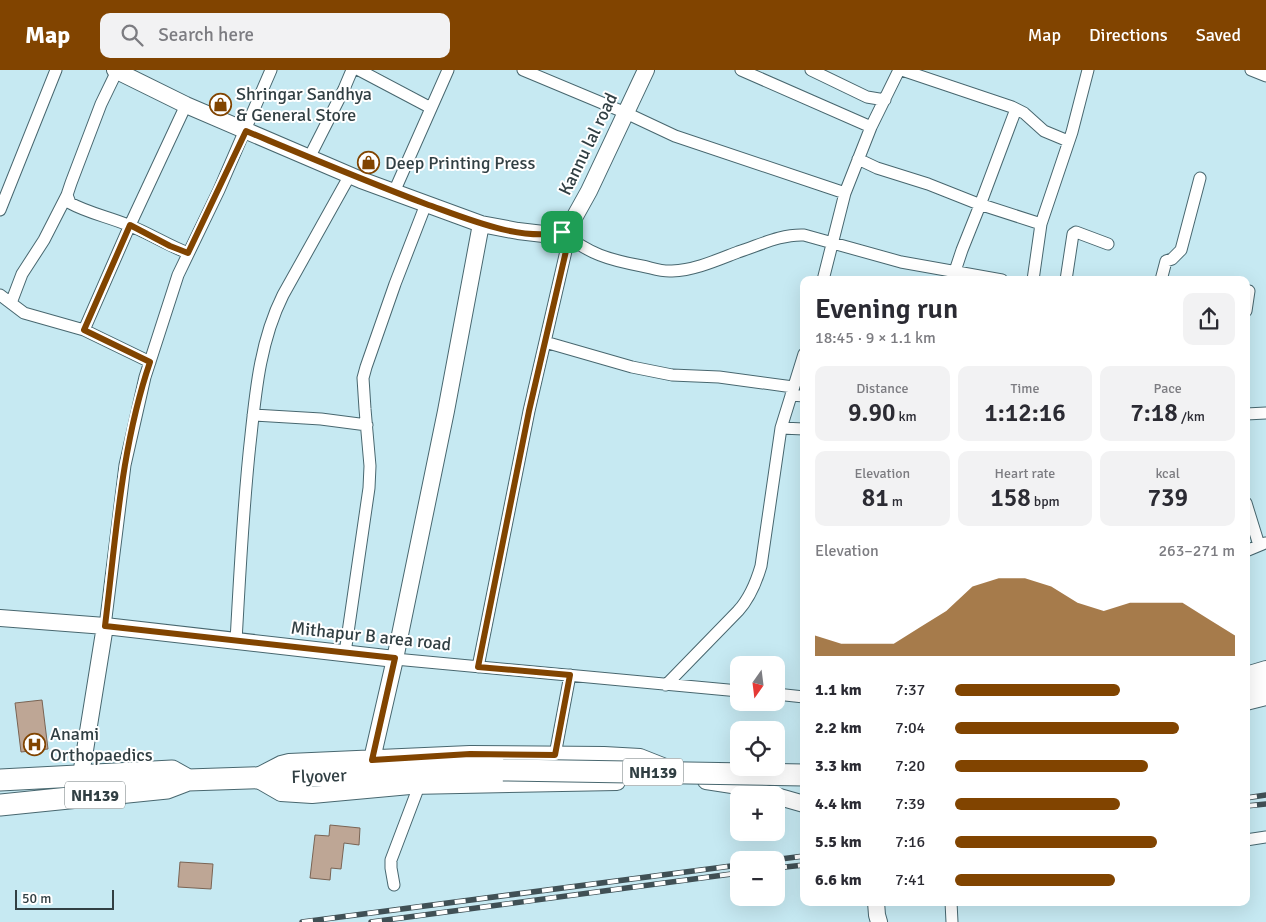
<!DOCTYPE html>
<html lang="en">
<head>
<meta charset="utf-8">
<style>
	:root { --surface:#fff; --page:#f2f2f3; --text:#2b2b33; --muted:#7c7c81; --accent:#814400 }
	body { margin:0; font-family:Signika,sans-serif; background:var(--page); color:var(--text); height:100vh; display:flex; flex-direction:column; font-size:19px; white-space:nowrap }
	* { box-sizing:border-box; margin:0 }
	p { font-size:16px; color:var(--muted) }
	.icon { flex:none; width:28px; height:28px; fill:none; stroke:currentColor; stroke-width:2; stroke-linecap:round; stroke-linejoin:round }
	.map { position:relative; flex:1; overflow:hidden }
	.drawer { position:absolute; left:800px; top:206px; width:450px; height:630px; display:flex; flex-direction:column; background:var(--surface); border-radius:10px; box-shadow:0 5px 20px #0002 }
	.drawer>* { flex:none }
	.needle { width:32px; rotate:194deg }
	.buttons { position:absolute; left:730px; top:586px; display:grid; gap:10px }
	.buttons a { display:grid; place-items:center; width:55px; height:55px; border-radius:10px; background:var(--surface); box-shadow:0 5px 20px #0002; font-size:25px }
	.scale { position:absolute; left:15px; bottom:12px; width:99px; box-sizing:border-box; padding-left:5px; border:2px solid #313f43; border-top:0; font-size:14px; line-height:18px; white-space:nowrap; color:#313f43; -webkit-text-stroke:4px #fff; paint-order:stroke }
	.pin { position:absolute; display:grid; place-items:center; width:42px; height:42px; color:#fff; margin:-21px; border-radius:10px; box-shadow:0 2px 8px #0006 }
	.round { display:grid; place-items:center; flex:none; width:52px; height:52px; border-radius:10px; background:var(--page) }
	.overview { display:flex; align-items:center; justify-content:space-between; height:85px; padding:0 15px }
	h1 { font-size:28px; font-weight:600; line-height:38px }
	.metrics { display:grid; grid-template-columns:repeat(3,1fr); gap:8px; height:85px; padding:5px 15px }
	.metrics div { display:grid; align-content:center; border-radius:10px; background:var(--page); text-align:center }
	.metrics b { font-size:25px; font-weight:600 }
	.metrics small { font-size:14px; font-weight:400 }
	.metrics p { font-size:14px }
	.chart { height:140px; padding:10px 15px }
	.chart p { display:flex; justify-content:space-between }
	.chart svg { width:100%; height:90px; margin-top:5px; fill:var(--accent); opacity:.7 }
	ul { padding:0 15px; list-style:none; font-size:16px }
	li { display:grid; grid-template-columns:80px 60px 1fr; align-items:center; height:38px }
	li i { height:12px; border-radius:6px; background:var(--accent) }
	header { display:flex; align-items:center; gap:30px; box-sizing:border-box; height:70px; padding:0 25px; background:var(--accent); color:#fff }
	header strong { font-size:24px }
	nav { display:flex; gap:28px; margin-inline-start:auto; font-size:18px }
	.search { width:350px; height:45px; background:var(--page); display:flex; align-items:center; gap:12px; box-sizing:border-box; padding:0 18px; border-radius:10px; color:var(--muted); font-size:19px }
	.map>svg:first-child { display:block }
	.building { fill:#bea695; stroke:#7a6454 }
	.lines { fill:none; stroke-linecap:round; stroke-linejoin:round }
	.street-casing { stroke:#48676f; stroke-width:13 }
	.secondary-casing { stroke:#48676f; stroke-width:18 }
	.highway-casing { stroke:#48676f; stroke-width:23 }
	.street { stroke:#fff; stroke-width:11 }
	.secondary { stroke:#fff; stroke-width:16 }
	.highway { stroke:#fff; stroke-width:21 }
	.rail-casing { stroke:#405055; stroke-width:5.5 }
	.rail { stroke:#fff; stroke-width:4; stroke-dasharray:11; stroke-linecap:butt }
	.highway-bridge-casing { stroke:#48676f; stroke-width:23; stroke-linecap:butt }
	.highway-bridge { stroke:#fff; stroke-width:21 }
	.route-casing { stroke:#fff; stroke-width:10 }
	.route { stroke:#814400; stroke-width:6 }
	.labels { text-anchor:middle; stroke-width:4; stroke-linejoin:round; paint-order:stroke }
	.shield { fill:#fff; stroke:#6f797b; stroke-width:1 }
	.shield-label { font-size:16px; font-weight:bold; fill:#313f43 }
	.poi-label { font-size:18px; fill:#313f43; stroke:#fff; text-anchor:start }
	.street-label { font-size:18px; fill:#313f43; stroke:#fff }
</style>
</head>
<body>
<header>
<strong>Map</strong>
<div class="search"><svg class="icon" aria-label="search" viewBox="0 0 24 24"><circle cx="10" cy="10" r="6"/><path d="M15 15l6 6"/></svg>Search here</div>
<nav><a>Map</a><a>Directions</a><a>Saved</a></nav>
</header>
<div class="map">
<svg width="1266" height="852" viewBox="0 0 1266 852">
	<rect width="100%" height="100%" fill="#c6e9f2"/>
	<path class="building" d="M42 630 48 679 21 682 15 633Z
		M330 755 360 758 359 775 344 773 341 799 331 798 330 810 310 808 315 765 329 766Z
		M180 792 213 794 211 819 178 817Z"/>
	<g class="lines">
		<defs>
			<path id="street" d="M359 0 431 38
				M523 0 626 43 675 66 845 123
				M741 0 871 57
				M811 0 867 27 885 30
				M902 0 1012 37 1024 43 1044 61 1068 71
				M1251 0 1266 6
				M117 1 101 34 71 113 67 125 70 133C88 143 109 147 128 155 149 163 167 175 188 183
				M309 88 344 19 352 0
				M858 89 877 98 928 114 976 133 1041 154
				M394 122 448 0
				M0 140 56 0
				M562 162C589 184 609 190 642 196 652 198 662 202 672 201 695 200 717 190 738 182 760 175 781 164 804 165L901 192 1002 210
				M823 210 845 123 871 57 899 0
				M952 210 962 180 980 135 1016 39
				M1033 210 1041 154 1072 62 1088 0
				M1066 210 1073 164 1076 162 1108 174
				M1161 210 1166 191 1172 189 1181 180 1200 108
				M0 225 24 243 84 260 150 292
				M11 233 22 204 44 170 67 125
				M1246 241 1249 221
				M84 260 130 155 186 35
				M545 272 632 297 672 305 719 307 793 317
				M791 325 804 326
				M1246 344 1266 343
				M253 345 321 349 367 355
				M781 358 804 359
				M1246 433 1259 475
				M1246 481 1265 473
				M105 556 125 395 145 307 178 205 219 120 271 0
				M236 571C240 502 243 434 251 365 256 317 261 269 283 225L350 105
				M345 583 369 418 370 396 365 339 363 308 366 297 395 214 426 134
				M395 589 739 621
				M478 597 529 341 569 168
				M666 615 738 541C750 528 756 513 761 496L781 358 804 284
				M776 624 804 627
				M555 685 570 605
				M1246 770 1266 767
				M394 815 391 798V790L419 716
				M951 832 952 852"/>
			<path id="secondary" d="M115 0 186 35 361 110 481 154 518 161 552 165 562 162 569 157 589 121 646 0
				M0 548 105 556 395 589
				M1246 605 1266 599
				M1246 632 1266 627
				M372 689 395 589 446 341 481 154
				M81 705 105 556
				M256 707 281 694 289 692 470 684 604 685 640 687 673 700
				M255 708 281 723 312 725 410 716 617 712
				M706 711 745 717 772 725
				M776 726 804 734
				M876 832 877 845 879 852"/>
			<path id="highway" d="M1246 619 1266 613
				M0 710 172 701 188 710
				M0 735 167 718 188 710 503 700"/>
		</defs>
		<use href="#street" class="street-casing"/>
		<use href="#secondary" class="secondary-casing"/>
		<use href="#highway" class="highway-casing"/>
		<use href="#street" class="street"/>
		<use href="#secondary" class="secondary"/>
		<use href="#highway" class="highway"/>
		<defs>
			<path id="rail" d="M1246 728 1266 725
				M1246 736 1266 734
				M773 790 804 786
				M776 798 804 795
				M302 852 739 795
				M371 852 739 803"/>
		</defs>
		<use href="#rail" class="rail-casing"/>
		<use href="#rail" class="rail"/>
		<defs>
			<path id="highway-bridge" d="M503 700 804 705"/>
		</defs>
		<use href="#highway-bridge" class="highway-bridge-casing"/>
		<use href="#highway-bridge" class="highway-bridge"/>
	</g>
	<g class="lines">
		<defs>
			<path id="route" d="M246 61C306 86 365 111 426 134 465 148 521 172 562 162L569 168 529 341 478 597 570 605 555 685 470 684 372 690 395 588 105 556C116 467 121 377 150 292L84 260 130 155 170 176 188 183Z"/>
		</defs>
		<use href="#route" class="route-casing"/>
		<use href="#route" class="route"/>
	</g>
	<defs>
		<symbol id="shop-ring" viewBox="-11 -11 22 22"><circle r="9.5" fill="#fff" stroke="#814400" stroke-width="1.5"/><path d="M-5-2.5h2.3a2.7 3.5 0 0 1 5.4 0H5L5.5 6h-11ZM-1.5-2.5h3a1.5 2.3 0 0 0-3 0Z" fill="#814400"/></symbol>
		<symbol id="hospital-ring" viewBox="-11 -11 22 22"><circle r="9.5" fill="#fff" stroke="#814400" stroke-width="1.5"/><path d="M-5-5h3v3.5h4V-5h3V5h-3V1.5h-4V5h-3Z" fill="#814400"/></symbol>
	</defs>
	<g fill-rule="evenodd">
		<use href="#shop-ring" x="208" y="22" width="25" height="25"/>
		<use href="#shop-ring" x="356" y="80" width="25" height="25"/>
		<use href="#hospital-ring" x="22" y="662" width="25" height="25"/>
	</g>
	<g class="labels">
		<g class="shield">
			<rect x="623" y="688.5" width="60" height="27" rx="4"/>
			<rect x="65" y="711.5" width="60" height="27" rx="4"/>
		</g>
		<g class="shield-label">
			<text x="653" y="708">NH139</text>
			<text x="95" y="731">NH139</text>
		</g>
		<g class="poi-label">
			<text x="236" y="30">Shringar Sandhya<tspan x="236" dy="21">&amp; General Store</tspan></text>
			<text x="385" y="99">Deep Printing Press</text>
			<text x="50" y="670">Anami<tspan x="50" dy="21">Orthopaedics</tspan></text>
		</g>
		<g class="street-label">
			<text transform="translate(588 74) rotate(-64)" y="6">Kannu lal road</text>
			<text transform="translate(371 566) rotate(6)" y="6">Mithapur B area road</text>
			<text transform="translate(319 706) rotate(-2)" y="6">Flyover</text>
		</g>
	</g>
</svg>
<div class="buttons">
<a><svg class="needle" viewBox="-14 -14 28 28"><path d="M0-13l5 13h-10z" fill="#e53935"/><path d="M0 13l5-13h-10z" fill="#7c7c81"/></svg></a>
<a><svg class="icon" aria-label="locate" viewBox="0 0 24 24"><circle cx="12" cy="12" r="6"/><path d="M12 2v4M12 18v4M2 12h4M18 12h4"/></svg></a>
<a>+</a>
<a>−</a>
</div>
<div class="scale">50 m</div>
<div class="pin" style="left:562px;top:162px;background:#1e9e55"><svg class="icon" aria-label="arrive" viewBox="0 0 24 24"><path d="M6 21V4h12l-3 4 3 4H6"/></svg></div>
<section class="drawer">
<div class="overview"><div><h1>Evening run</h1><p>18:45 · 9 × 1.1 km</p></div><a class="round"><svg class="icon" aria-label="share" viewBox="0 0 24 24"><path d="M12 15V3M7 8l5-5 5 5M5 13v7h14v-7"/></svg></a></div>
<div class="metrics">
<div><p>Distance</p><b>9.90<small> km</small></b></div>
<div><p>Time</p><b>1:12:16</b></div>
<div><p>Pace</p><b>7:18<small> /km</small></b></div>
</div>
<div class="metrics">
<div><p>Elevation</p><b>81<small> m</small></b></div>
<div><p>Heart rate</p><b>158<small> bpm</small></b></div>
<div><p>kcal</p><b>739</b></div>
</div>
<div class="chart"><p><span>Elevation</span>263–271 m</p>
<svg viewBox="0 0 160 44" preserveAspectRatio="none"><path d="M0 44V34L10 38L20 38L30 38L40 30L50 22L60 10L70 6L80 6L90 10L100 18L110 22L120 18L130 18L140 18L150 26L160 34V44z"/></svg>
</div>
<ul>
<li><b>1.1 km</b>7:37<i style="width:59%"></i></li>
<li><b>2.2 km</b>7:04<i style="width:80%"></i></li>
<li><b>3.3 km</b>7:20<i style="width:69%"></i></li>
<li><b>4.4 km</b>7:39<i style="width:59%"></i></li>
<li><b>5.5 km</b>7:16<i style="width:72%"></i></li>
<li><b>6.6 km</b>7:41<i style="width:57%"></i></li>
</ul>
</section>
</div>
</body>
</html>
